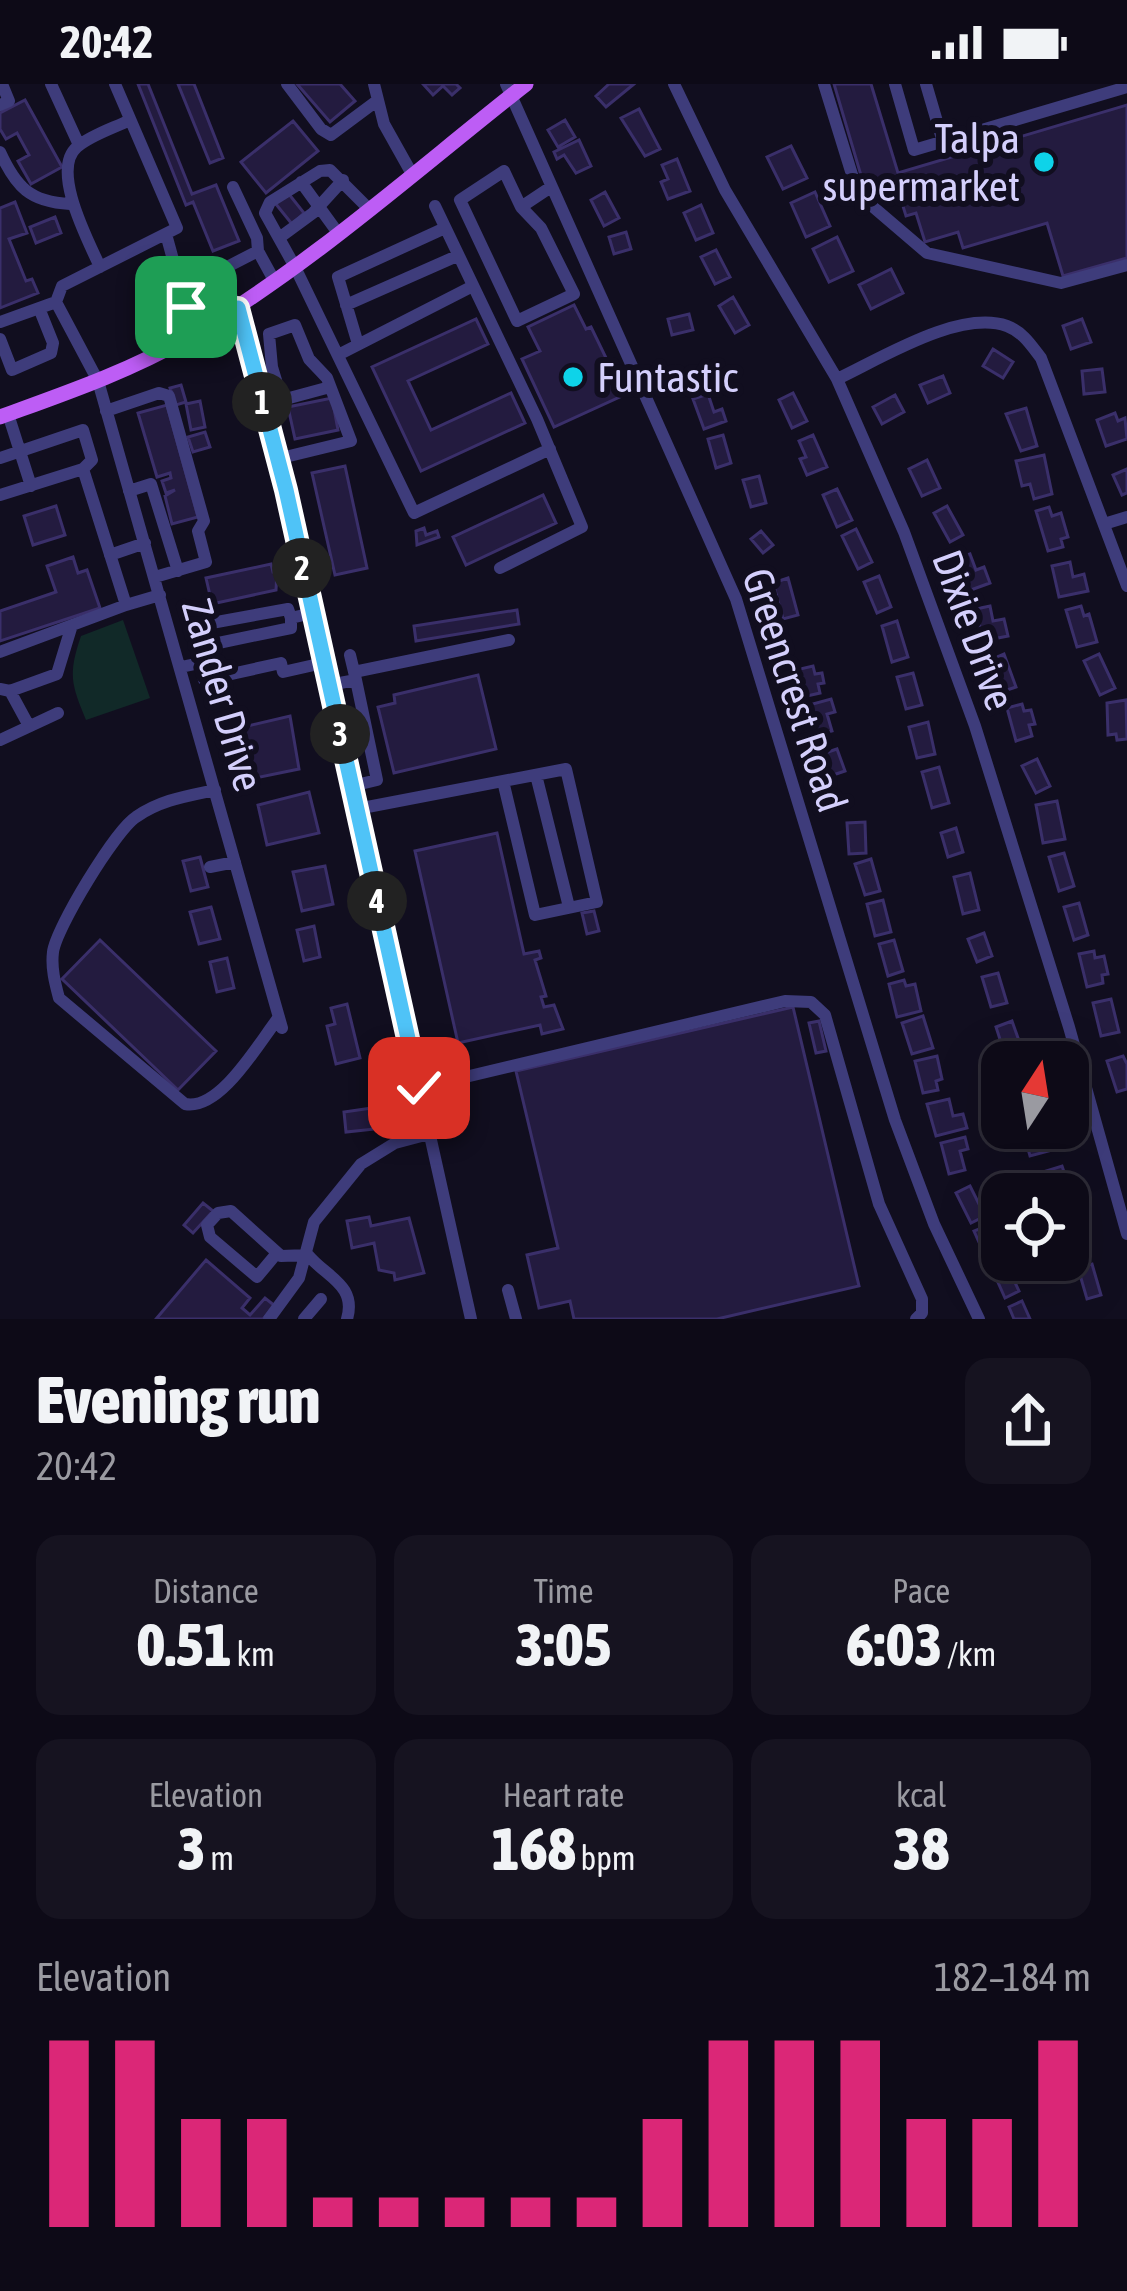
<!DOCTYPE html>
<html lang="en">
<head>
<meta charset="utf-8">
<style>
	:root { --surface:#0d0a17; --page:#161320; --text:#f1f3f6; --muted:#9a9aa1; --line:#2d2b36; --accent:#db2777 }
	body { margin:0; font-family:"Asap Condensed",sans-serif; background:var(--page); color:var(--text); height:100vh; display:flex; flex-direction:column; font-size:45px; white-space:nowrap }
	* { box-sizing:border-box; margin:0 }
	p { font-size:39px; color:var(--muted) }
	.icon { flex:none; width:66px; height:66px; fill:none; stroke:currentColor; stroke-width:2; stroke-linecap:round; stroke-linejoin:round }
	.map { position:relative; height:1235px; overflow:hidden }
	.panel { display:flex; flex-direction:column; background:var(--surface); flex:1 }
	.panel>* { flex:none }
	.needle { width:78px; rotate:12deg }
	.fabs { position:absolute; left:981px; top:957px; display:grid; gap:24px }
	.fabs a { display:grid; place-items:center; width:108px; height:108px; border-radius:24px; background:var(--surface); box-shadow:0 12px 48px #0002,0 0 0 3px var(--line); font-size:60px }
	.pin { position:absolute; display:grid; place-items:center; width:102px; height:102px; color:#fff; margin:-51px; border-radius:24px; box-shadow:0 6px 18px #0006 }
	.km { position:absolute; width:60px; height:60px; margin:-30px; border-radius:50%; background:#222; color:#fff; font-size:33px; line-height:60px; text-align:center }
	.round { display:grid; place-items:center; flex:none; width:126px; height:126px; border-radius:24px; background:var(--page) }
	.head { display:flex; align-items:center; justify-content:space-between; height:204px; padding:0 36px }
	h1 { font-size:66px; font-weight:800; line-height:90px }
	.metrics { display:grid; grid-template-columns:repeat(3,1fr); gap:18px; height:204px; padding:12px 36px }
	.metrics div { display:grid; align-content:center; border-radius:24px; background:var(--page); text-align:center }
	.metrics b { font-size:60px; font-weight:800 }
	.metrics small { font-size:33px; font-weight:400 }
	.metrics p { font-size:33px }
	.chart { height:336px; padding:24px 36px }
	.chart p { display:flex; justify-content:space-between }
	.chart svg { width:100%; height:216px; margin-top:12px; stroke:var(--accent); stroke-width:6 }
	.status { display:flex; justify-content:space-between; align-items:center; height:84px; padding:0 60px; background:var(--surface); direction:ltr }
	.status svg { height:33px; fill:currentColor }
	.map>svg:first-child { display:block }
	.green { fill:#112928 }
	.building { fill:#231b3f; stroke:#3a2f6a; stroke-width:3 }
	.lines { fill:none; stroke-linecap:round; stroke-linejoin:round }
	.minor { stroke:#3e3c7b; stroke-width:12 }
	.major { stroke:#bd5df5; stroke-width:15 }
	.route-casing { stroke:#fff; stroke-width:24 }
	.route { stroke:#4fc3f7; stroke-width:15 }
	.poi-dot { fill:#0ed3e9; stroke:#110e1f; stroke-width:4.5 }
	.labels { text-anchor:middle; stroke-width:12; stroke-linejoin:round; paint-order:stroke }
	.poi-label { font-size:42px; fill:#d4cffc; stroke:#110e1f; text-anchor:end }
	.street-label { font-size:42px; fill:#d4cffc; stroke:#110e1f }
</style>
</head>
<body>
<div class="status"><b>20:42</b><svg viewBox="0 0 49 12"><path d="M0 12V9h3v3zM5 12V6h3v6zM10 12V3h3v9zM15 12V0h3v12zM26 1h20v11H26zM47 4h2v5h-2z"/></svg></div>
<div class="map">
<svg width="1127" height="1235" viewBox="0 0 1127 1235">
	<rect width="100%" height="100%" fill="#110e1f"/>
	<path class="green" d="M123 536 150 614 86 636C71 600 68 590 81 552Z"/>
	<path class="building" d="M138 0H148L192 110 216 101 239 157 213 167 193 118 186 121Z
		M178 0H194L223 74 210 79Z
		M297 0H340L355 17 330 38Z
		M423 0H456L460 4 452 11 443 2 433 11Z
		M634 0 606 23 596 12 609 0Z
		M834 0H871L898 89 1127 21V174L1063 192 1047 139 963 164 958 148 925 158 916 129 906 132 895 96 865 105Z
		M25 16 62 83 31 100 18 77 29 71 17 49 6 55 0 45V29Z
		M639 25 660 65 645 72 621 34Z
		M565 36 575 53 558 63 548 46Z
		M293 37 318 67 266 109 241 78Z
		M579 56 591 82 576 89 564 71 557 75 554 68Z
		M791 62 807 94 783 105 767 73Z
		M677 75 690 107 668 115 661 98 668 95 662 81Z
		M605 108 619 134 604 142 591 116Z
		M815 108 830 142 806 153 791 119Z
		M288 109 304 129 292 140 275 119Z
		M15 118 27 149 9 155 26 197 32 195 38 209 0 224V124Z
		M701 121 713 149 696 156 684 129Z
		M55 133 61 149 36 159 30 143Z
		M626 148 631 165 614 170 609 153Z
		M837 153 853 187 829 198 813 165Z
		M716 166 730 193 715 200 701 173Z
		M891 185 903 209 871 225 859 201Z
		M733 213 749 241 735 249 719 222Z
		M574 221 586 245 591 243 624 311 554 343 522 275 540 267 528 243Z
		M689 230 693 246 672 251 668 235Z
		M476 235 488 260 408 297 431 346 511 309 525 339 421 387 372 283Z
		M1082 235 1091 258 1071 265 1063 242Z
		M993 265 1013 278 1003 294 983 282Z
		M1102 285 1105 308 1084 310 1082 287Z
		M943 292 950 309 928 319 920 301Z
		M181 301 186 318 176 321 170 304Z
		M793 309 807 337 792 344 779 316Z
		M708 310 714 328 722 325 726 337 704 345 693 315Z
		M895 311 904 328 882 340 873 323Z
		M332 314 338 346 295 355 288 323Z
		M200 317 205 343 191 346 186 320Z
		M167 321 198 433 172 440 165 412 175 406 166 409 162 397 171 394 170 389 157 393 138 329Z
		M1026 324 1037 362 1021 367 1006 330Z
		M1115 329 1118 337 1125 334 1127 355 1106 362 1097 336Z
		M205 348 210 363 193 368 188 353Z
		M723 351 731 379 716 384 708 355Z
		M813 351 827 383 807 391 800 375 806 373 799 357Z
		M1044 371 1052 410 1034 415 1030 400 1022 402 1016 377Z
		M927 376 940 404 922 412 909 385Z
		M345 382 367 484 335 491 312 389Z
		M1127 385V409L1122 411 1113 391Z
		M759 392 766 419 751 423 743 396Z
		M837 405 852 436 837 443 823 411Z
		M543 411 556 439 466 481 453 453Z
		M56 422 65 451 33 461 24 432Z
		M947 422 963 451 950 458 934 429Z
		M1049 423 1052 432 1061 429 1068 453 1061 455 1063 463 1048 467 1036 427Z
		M424 444 426 451 437 447 439 453 417 461 416 447Z
		M856 445 872 478 858 485 842 452Z
		M761 447 773 461 763 469 751 455Z
		M970 470 976 486 984 483 990 499 968 507 956 475Z
		M73 473 78 489 87 486 100 524 0 557V527L56 508 47 482Z
		M1070 478 1073 493 1084 490 1088 507 1059 513 1052 482Z
		M271 480 273 488 277 487 276 506 212 520 206 494Z
		M879 492 891 523 877 529 864 498Z
		M788 494 798 531 783 535 773 499Z
		M990 522 993 537 1004 535 1008 552 983 557 976 525Z
		M1081 522 1084 532 1089 530 1097 558 1077 563 1066 526Z
		M517 526 519 540 416 557 414 542Z
		M897 537 908 573 892 578 882 542Z
		M1004 570 1016 603 1001 608 990 576Z
		M1099 570 1115 604 1100 611 1084 577Z
		M813 582 815 590 822 589 824 599 818 600 820 609 807 612 800 585Z
		M913 589 922 621 906 625 897 593Z
		M478 591 496 665 394 689 378 623 395 619 394 611Z
		M831 615 835 628 827 630 832 647 817 651 809 621Z
		M1126 616 1127 655 1117 656 1116 650 1108 651 1107 619Z
		M1022 620 1024 627 1031 626 1035 640 1029 641 1032 652 1016 657 1007 624Z
		M290 632 299 685 250 695 239 644Z
		M928 638 935 670 917 674 909 643Z
		M837 665 845 687 830 692 822 670Z
		M1037 675 1050 702 1036 709 1022 682Z
		M939 683 949 719 932 724 922 688Z
		M309 708 319 749 267 761 258 721Z
		M1057 717 1065 755 1043 759 1036 721Z
		M865 738 866 769 849 770 847 739Z
		M956 744 963 768 948 773 941 749Z
		M497 749 524 870 539 867 541 874 535 876 546 912 541 913 544 923 554 921 563 945 542 950 540 941 458 959 415 767Z
		M1064 769 1074 802 1059 807 1049 773Z
		M200 773 208 803 191 807 183 777Z
		M871 775 880 807 865 811 855 780Z
		M325 782 333 820 302 827 293 788Z
		M970 789 979 826 963 830 954 793Z
		M883 816 891 848 875 852 867 820Z
		M1079 819 1088 851 1074 856 1064 823Z
		M211 823 220 855 199 860 190 828Z
		M594 827 599 847 587 850 582 829Z
		M314 842 320 873 304 877 297 846Z
		M984 849 992 872 977 878 968 855Z
		M100 856 216 967 178 1006 62 895Z
		M894 856 903 887 888 892 879 860Z
		M1094 867 1095 874 1104 872 1108 890 1102 891 1103 899 1087 903 1079 870Z
		M227 874 234 904 217 908 210 878Z
		M998 889 1007 919 991 923 982 893Z
		M904 896 906 902 915 900 921 927 897 933 889 900Z
		M1111 915 1119 948 1101 952 1093 919Z
		M347 920 360 974 336 980 327 942 335 940 331 924Z
		M793 923 859 1202 717 1235H574L570 1217 539 1224 527 1171 558 1164 516 987Z
		M923 932 933 964 912 970 902 939Z
		M819 937 826 967 816 969 809 939Z
		M1012 937 1023 968 1006 974 996 943Z
		M937 972 942 995 936 997 938 1006 923 1009 915 977Z
		M1123 972 1127 980V1005L1117 1008 1107 977Z
		M949 1015 953 1032 963 1030 967 1044 936 1052 927 1020Z
		M372 1024 375 1045 346 1048 344 1028Z
		M1022 1044H1049L1056 1065 1030 1072Z
		M965 1053 968 1065 960 1067 965 1086 949 1090 941 1059Z
		M1062 1082 1073 1114 1068 1115V1110H1041L1038 1101 1047 1098 1043 1088Z
		M970 1102 985 1132 971 1139 956 1109Z
		M203 1119 213 1127 193 1149 184 1141Z
		M369 1133 371 1142 409 1134 424 1189 395 1196 394 1189 379 1186 374 1159 352 1164 347 1137Z
		M1078 1138 1087 1168 1070 1173 1068 1141Z
		M989 1141 1002 1170 987 1176 974 1147Z
		M206 1176 250 1214 242 1224 250 1231 265 1214 275 1222 263 1235H156Z
		M1006 1179 1019 1207 1005 1214 992 1185Z
		M1092 1180 1101 1211 1087 1215 1078 1184Z
		M1022 1217 1030 1235H1014L1009 1223Z"/>
	<g class="lines">
		<path class="minor" d="M51 0 79 61
			M287 0 321 45 331 51 378 16
			M374 0 384 40 412 90
			M506 0 736 515 895 1036 934 1140 979 1235
			M674 0 725 106 837 295 904 448 975 642 1069 943 1127 1150
			M824 0 858 110 927 169 1061 199 1127 181
			M895 0 914 66 1127 3
			M926 0 943 58
			M0 21 9 17 2 0
			M0 68C16 103 30 118 70 120
			M301 98 338 149
			M233 103 257 154 258 167
			M435 122 537 335 582 443 500 484
			M521 123 541 144 574 210 517 237 460 116 504 87 521 123 551 103
			M369 125 330 86 320 87 270 118 265 129 295 183 414 429 550 365
			M166 150 186 223 199 247
			M279 154 313 129 343 96
			M100 183C89 158 50 86 77 63 91 51 114 44 130 36
			M275 198 258 167 227 183 225 189 286 407 471 1235
			M56 218 62 202 177 144 115 0
			M346 221 457 172
			M0 238 56 218 98 297 282 944
			M0 255 12 286 51 269 53 259 39 224
			M358 260 338 193 445 144
			M338 271 471 203
			M837 295C880 275 959 225 1007 242 1023 248 1031 261 1041 274L1127 502
			M106 327 159 309 169 312 204 437 198 447 206 478 155 493
			M8 330 31 402
			M0 374 83 346 92 376 83 385
			M277 375 351 357 327 294 309 275 295 241 269 250 272 283 282 316 330 303
			M129 407 151 400 178 487
			M0 411 83 385 126 521 160 511
			M1104 440 1127 433
			M110 471 145 459
			M291 534 288 525 195 542 192 548 196 563 204 562 291 544V534L312 529
			M0 568 126 521
			M181 583 200 579 204 596 281 579 283 588 323 579
			M354 588 509 556
			M329 601 356 596 350 571
			M0 605 10 607 29 642
			M10 607 57 590 72 541
			M0 656 58 629
			M536 691 569 823
			M352 702 377 696 356 596
			M215 706C187 712 160 716 136 733 115 747 56 844 53 868 51 884 55 899 59 914L185 1020C220 1027 258 960 279 933
			M357 725 566 685 597 818 535 831 503 697
			M210 783 235 778
			M419 1004 785 917 811 918 825 931 879 1120 922 1215V1229L916 1235
			M277 1169 257 1193 210 1153 207 1141 218 1129 231 1127 281 1172 308 1171
			M308 1171C326 1193 357 1201 347 1235
			M508 1206 516 1235
			M269 1235 299 1194 314 1138 361 1080 395 1059 429 1050
			M304 1235 321 1215"/>
		<path class="major" d="M0 333C63 310 128 288 187 254 309 183 415 87 526 0"/>
	</g>
	<g class="lines">
		<defs>
			<path id="route" d="M186 223 199 247 238 224 286 406 419 1004"/>
		</defs>
		<use href="#route" class="route-casing"/>
		<use href="#route" class="route"/>
	</g>
	<g class="poi-dot">
		<circle cx="1044" cy="78" r="12"/>
		<circle cx="573" cy="293" r="12"/>
	</g>
	<g class="labels">
		<g class="poi-label">
			<text x="1020" y="69">Talpa<tspan x="1020" dy="48">supermarket</tspan></text>
			<text x="597" y="308" text-anchor="start">Funtastic</text>
		</g>
		<g class="street-label">
			<text transform="translate(974 546) rotate(70)" y="15">Dixie Drive</text>
			<text transform="translate(795 606) rotate(72)" y="15">Greencrest Road</text>
			<text transform="translate(223 611) rotate(74)" y="15">Zander Drive</text>
		</g>
	</g>
</svg>
<div class="fabs">
<a><svg class="needle" viewBox="-14 -14 28 28"><path d="M0-13l5 13h-10z" fill="#e53935"/><path d="M0 13l5-13h-10z" fill="#9a9aa1"/></svg></a>
<a><svg class="icon" aria-label="locate" viewBox="0 0 24 24"><circle cx="12" cy="12" r="6"/><path d="M12 2v4M12 18v4M2 12h4M18 12h4"/></svg></a>
</div>
<div class="pin" style="left:186px;top:223px;background:#1e9e55"><svg class="icon" aria-label="arrive" viewBox="0 0 24 24"><path d="M6 21V4h12l-3 4 3 4H6"/></svg></div>
<div class="pin" style="left:419px;top:1004px;background:#d93025"><svg class="icon" aria-label="check" viewBox="0 0 24 24"><path d="M5 12l5 5 9-10"/></svg></div>
<b class="km" style="left:262px;top:318px">1</b>
<b class="km" style="left:302px;top:484px">2</b>
<b class="km" style="left:340px;top:650px">3</b>
<b class="km" style="left:377px;top:817px">4</b>
</div>
<section class="panel">
<div class="head"><div><h1>Evening run</h1><p>20:42</p></div><a class="round"><svg class="icon" aria-label="share" viewBox="0 0 24 24"><path d="M12 15V3M7 8l5-5 5 5M5 13v7h14v-7"/></svg></a></div>
<div class="metrics">
<div><p>Distance</p><b>0.51<small> km</small></b></div>
<div><p>Time</p><b>3:05</b></div>
<div><p>Pace</p><b>6:03<small> /km</small></b></div>
</div>
<div class="metrics">
<div><p>Elevation</p><b>3<small> m</small></b></div>
<div><p>Heart rate</p><b>168<small> bpm</small></b></div>
<div><p>kcal</p><b>38</b></div>
</div>
<div class="chart"><p><span>Elevation</span>182–184 m</p>
<svg viewBox="0 0 160 44" preserveAspectRatio="none"><path d="M5 44V6M15 44V6M25 44V22M35 44V22M45 44V38M55 44V38M65 44V38M75 44V38M85 44V38M95 44V22M105 44V6M115 44V6M125 44V6M135 44V22M145 44V22M155 44V6"/></svg>
</div>
</section>
</body>
</html>
